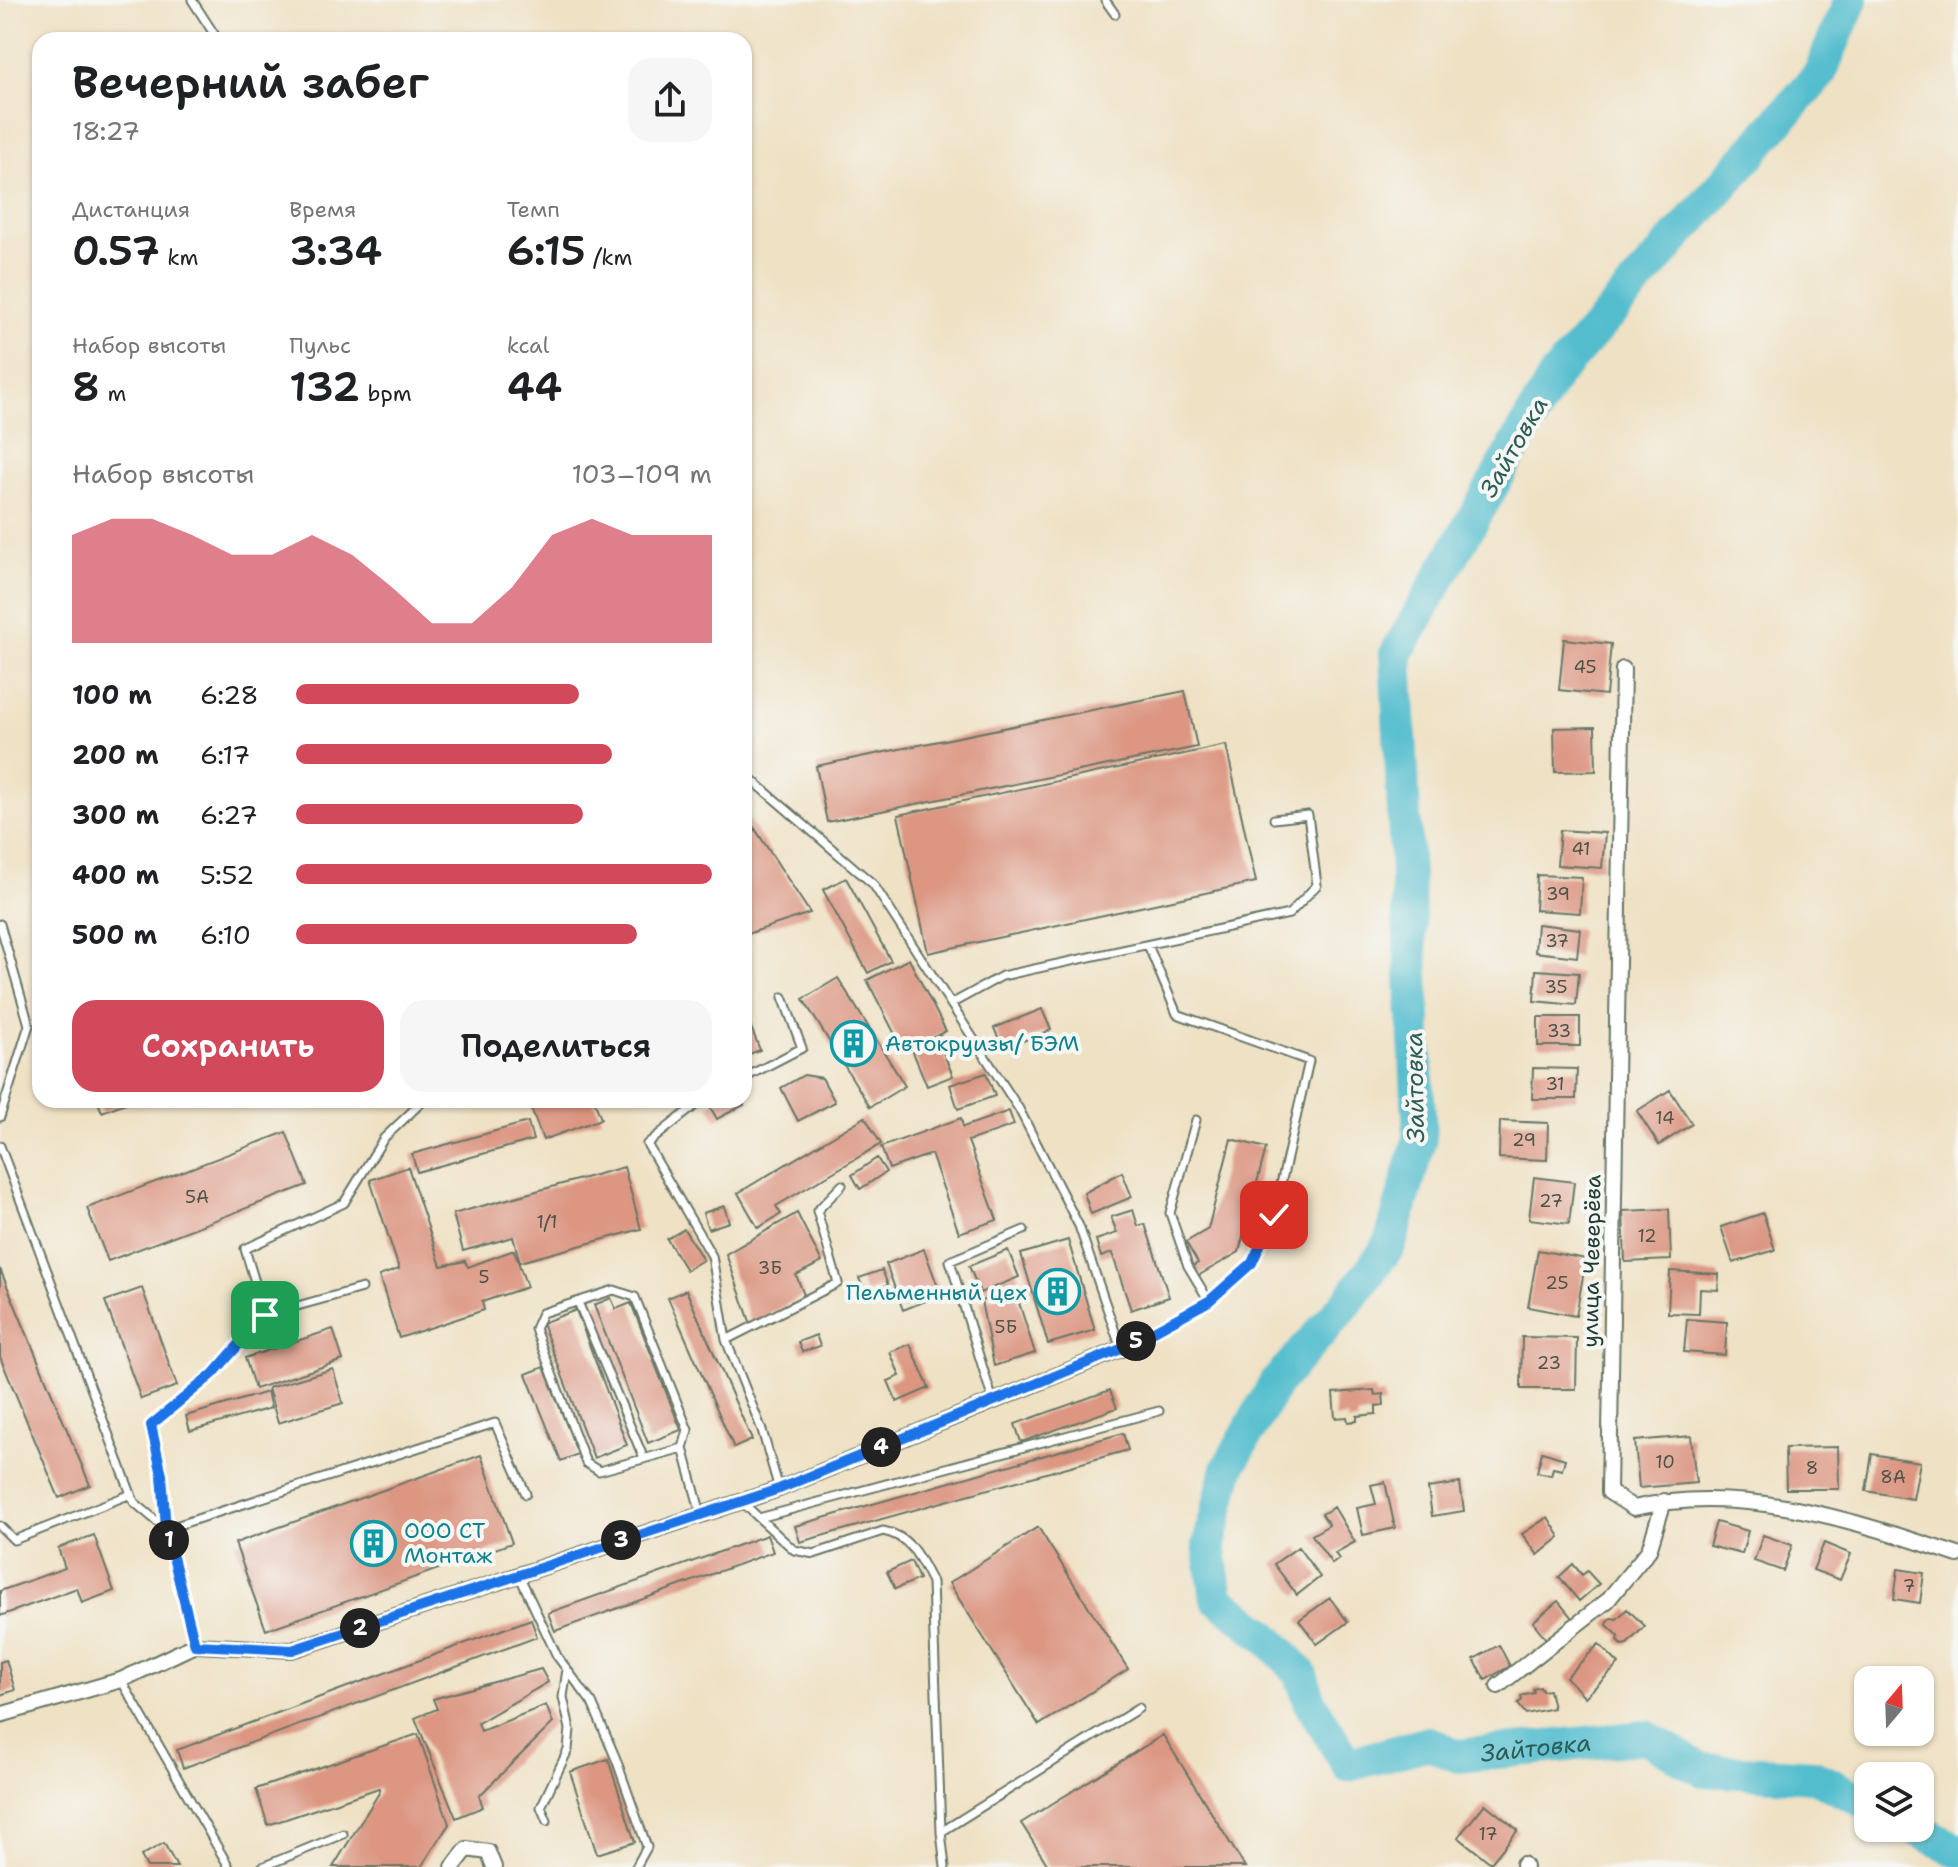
<!DOCTYPE html>
<html lang="ru">
<head>
<meta charset="utf-8">
<style>
	:root { --surface:#fff; --page:#f6f6f6; --text:#202124; --muted:#757577; --accent:#d1495b }
	body { margin:0; font-family:"Shantell Sans",sans-serif; background:var(--page); color:var(--text); height:100vh; display:flex; flex-direction:column; font-size:30px; white-space:nowrap }
	* { box-sizing:border-box; margin:0 }
	p { font-size:26px; color:var(--muted) }
	.icon { flex:none; width:44px; height:44px; fill:none; stroke:currentColor; stroke-width:2; stroke-linecap:round; stroke-linejoin:round }
	.map { position:relative; flex:1; overflow:hidden }
	.panel { position:absolute; left:32px; top:32px; width:720px; height:1076px; display:flex; flex-direction:column; background:var(--surface); border-radius:24px; box-shadow:0 2px 6px #0004 }
	.panel>* { flex:none }
	.needle { width:52px; rotate:19deg }
	.controls { position:absolute; left:1854px; top:1666px; display:grid; gap:16px }
	.controls a { display:grid; place-items:center; width:80px; height:80px; border-radius:16px; background:var(--surface); box-shadow:0 2px 6px #0004; font-size:40px }
	.pin { position:absolute; display:grid; place-items:center; width:68px; height:68px; color:#fff; margin:-34px; border-radius:16px; box-shadow:0 4px 12px #0006 }
	.km { position:absolute; width:40px; height:40px; margin:-20px; border-radius:50%; background:#222; color:#fff; font-size:22px; line-height:40px; text-align:center }
	.round { display:grid; place-items:center; flex:none; width:84px; height:84px; border-radius:24px; background:var(--page) }
	.summary { display:flex; align-items:center; justify-content:space-between; height:136px; padding:0 40px }
	h1 { font-size:44px; font-weight:600; line-height:60px }
	.stats { display:grid; grid-template-columns:repeat(3,1fr); gap:12px; height:136px; padding:8px 40px }
	.stats div { display:grid; align-content:center }
	.stats b { font-size:40px; font-weight:600 }
	.stats small { font-size:22px; font-weight:400 }
	.stats p { font-size:22px }
	.chart { height:224px; padding:16px 40px }
	.chart p { display:flex; justify-content:space-between }
	.chart svg { width:100%; height:144px; margin-top:8px; fill:var(--accent); opacity:.7 }
	.primary-button { display:flex; gap:16px; margin-top:auto; padding:16px 40px }
	.primary-button a { flex:1; height:92px; border-radius:24px; background:var(--accent); color:#fff; font-size:32px; font-weight:600; line-height:92px; text-align:center }
	.primary-button a+a { background:var(--page); color:var(--text) }
	ul { padding:0 40px; list-style:none; font-size:26px }
	li { display:grid; grid-template-columns:128px 96px 1fr; align-items:center; height:60px }
	li i { height:20px; border-radius:10px; background:var(--accent) }
	.map>svg:first-child { display:block }
	.lines { fill:none; stroke-linecap:round; stroke-linejoin:round }
	.river { stroke:#52bdce; stroke-width:34 }
	.building { fill:#dc9682 }
	.lane-casing { stroke:#687666; stroke-width:11 }
	.street-casing { stroke:#687666; stroke-width:18 }
	.lane { stroke:#fff; stroke-width:7 }
	.street { stroke:#fff; stroke-width:14 }
	.route-casing { stroke:#fff; stroke-width:16 }
	.route { stroke:#1a73e8; stroke-width:10 }
	.labels { text-anchor:middle; stroke-width:8; stroke-linejoin:round; paint-order:stroke }
	.number-label { font-size:18px; fill:#4e5348 }
	.culture-label { font-size:22px; fill:#0d838f; stroke:#f6f6f2; text-anchor:start }
	.street-label { font-size:22px; fill:#1f3d34; stroke:#f6f6f2 }
	.water-label { font-size:24px; font-style:italic; fill:#2c5d5a; stroke:#f6f6f2 }
</style>
</head>
<body>
<div class="map">
<svg width="1958" height="1867" viewBox="0 0 1958 1867">
	<rect width="100%" height="100%" fill="#f6f6f2"/>
	<filter id="ink" filterUnits="userSpaceOnUse"><feTurbulence type="fractalNoise" baseFrequency=".0125" numOctaves="2"/><feDisplacementMap in="SourceGraphic" scale="16" xChannelSelector="R" yChannelSelector="G"/><feConvolveMatrix kernelMatrix="1 2 1 2 8 2 1 2 1" color-interpolation-filters="sRGB"/></filter>
	<filter id="wash" filterUnits="userSpaceOnUse"><feTurbulence type="fractalNoise" baseFrequency=".006" numOctaves="4" result="noise"/><feDisplacementMap in="SourceGraphic" scale="32" xChannelSelector="R" yChannelSelector="G"/><feGaussianBlur stdDeviation="1.8" result="paint"/><feColorMatrix in="noise" values="0 0 0 0 0 0 0 0 0 0 0 0 0 0 0 0 0 1.4 0 .05"/><feComposite in="paint" operator="in"/></filter>
	<g filter="url(#wash)">
		<rect width="100%" height="100%" fill="#efe1c4"/>
		<g class="lines">
			<g class="river">
				<path id="s1" d="M1851 0 1819 75 1555 376 1396 654 1420 1138 1390 1244 1348 1301 1275 1384 1228 1468 1209 1545 1217 1598 1265 1636 1300 1672 1311 1704 1348 1765 1429 1743 1458 1756 1646 1737 1702 1770 1814 1776 1868 1804"/>
				<path d="M1914 1828 1958 1851"/>
			</g>
		</g>
		<g id="blocks">
			<path class="building" d="M1564 639 1611 644 1606 695 1559 690Z
				M1185 691 1197 747 827 822 816 766Z
				M1595 727 1596 771 1555 772 1554 728Z
				M1226 745 1256 882 928 953 898 815Z
				M744 812 810 913 744 935Z
				M1560 830 1605 833 1602 868 1557 865Z
				M1537 875 1582 877 1580 913 1535 910Z
				M846 878 891 961 868 973 823 890Z
				M1537 924 1580 929 1577 957 1535 952Z
				M909 959 946 1031 904 1052 867 980Z
				M1536 970 1579 973 1576 1005 1534 1001Z
				M838 978 905 1086 870 1107 803 999Z
				M1042 1009 1051 1030 1003 1049 994 1028Z
				M744 1010 760 1050 744 1056Z
				M1538 1017H1580V1046H1538Z
				M939 1042 953 1076 927 1086 913 1052Z
				M1533 1068 1577 1069 1576 1099H1532Z
				M986 1073 995 1096 958 1109 950 1085Z
				M804 1075 822 1078 835 1102 798 1121 781 1088Z
				M1670 1090 1692 1124 1659 1145 1637 1111Z
				M97 1100H133L102 1112Z
				M528 1100H594L601 1119 543 1140Z
				M719 1100H742L744 1105 717 1119 709 1105Z
				M1009 1111 1014 1125 968 1141 997 1220 959 1233 931 1154 889 1169 881 1147 961 1118 963 1127Z
				M865 1117 881 1144 776 1206 781 1214 758 1228 738 1193Z
				M1500 1121 1548 1123 1547 1160 1499 1158Z
				M528 1122 533 1140 417 1172 412 1154Z
				M286 1132 307 1185 108 1261 87 1208Z
				M1231 1139 1266 1148 1239 1252 1196 1277 1190 1267 1198 1263 1186 1242 1208 1229Z
				M877 1158 886 1172 860 1189 852 1175Z
				M408 1167 441 1266 465 1261 468 1267 514 1250 527 1287 482 1302 484 1310 399 1338 379 1276 399 1269 370 1180Z
				M624 1167 641 1229 520 1262 513 1237 463 1251 453 1214Z
				M1122 1172 1132 1197 1091 1214 1084 1193Z
				M1534 1177 1574 1182 1569 1224 1529 1219Z
				M724 1206 729 1222 708 1229 703 1213Z
				M1669 1209 1671 1260 1625 1262 1623 1211Z
				M1133 1210 1138 1226 1145 1224 1169 1297 1131 1310 1112 1253 1101 1257 1096 1240 1117 1233 1111 1217Z
				M797 1213 822 1262 796 1275 804 1295 751 1324 726 1254Z
				M1763 1213 1775 1250 1733 1263 1721 1227Z
				M684 1229 703 1260 686 1270 667 1239Z
				M1068 1240 1095 1330 1048 1344 1021 1254Z
				M924 1249 941 1295 903 1310 886 1264Z
				M1008 1250 1019 1277 980 1293 969 1266Z
				M1538 1250 1586 1259 1576 1316 1528 1307Z
				M0 1269 90 1485 59 1498 0 1357Z
				M882 1270 888 1285 865 1293 859 1278Z
				M1670 1271 1719 1274 1718 1290 1700 1289 1699 1314 1668 1313Z
				M142 1288 177 1386 141 1399 105 1301Z
				M686 1290 752 1440 734 1448 668 1298Z
				M1015 1290 1035 1353 994 1366 981 1301Z
				M611 1298 616 1309 631 1303 681 1430 648 1443 594 1305Z
				M576 1310 627 1445 594 1458 542 1323Z
				M1687 1319 1727 1322 1725 1355 1684 1352Z
				M333 1329 343 1360 255 1389 245 1358Z
				M816 1335 820 1346 802 1352 798 1342Z
				M1522 1337 1577 1338 1576 1389H1521Z
				M910 1344 929 1388 897 1402 888 1381 900 1376 890 1352Z
				M544 1367 578 1454 561 1461 526 1374Z
				M333 1369 343 1403 278 1423 268 1388Z
				M1110 1390 1117 1408 1021 1442 1015 1424Z
				M1374 1390 1375 1395 1383 1394 1384 1405 1376 1406V1414L1357 1416V1421L1348 1422 1347 1417 1335 1418 1333 1393Z
				M267 1392 271 1408 190 1431 186 1416Z
				M1123 1433 1128 1450 800 1542 795 1526Z
				M1691 1436 1696 1483 1639 1488 1635 1441Z
				M1838 1447 1839 1489H1786L1785 1448Z
				M1542 1452 1565 1459 1562 1470 1553 1468 1551 1475 1537 1472Z
				M1872 1454 1920 1462 1913 1499 1866 1491Z
				M481 1455 512 1543 266 1630 235 1543Z
				M1385 1482 1395 1528 1363 1535 1357 1508 1376 1504 1371 1485Z
				M1460 1483 1464 1511 1432 1516 1428 1488Z
				M1334 1507 1355 1542 1335 1553 1339 1559 1332 1564 1312 1535 1329 1525 1322 1514Z
				M1548 1517 1560 1537 1538 1555 1522 1534Z
				M1716 1522 1748 1531 1742 1554 1709 1546Z
				M1038 1527 1128 1669 1039 1725 949 1583Z
				M94 1535 114 1591 82 1603 77 1588 0 1616V1591L65 1568 58 1548Z
				M767 1535 773 1552 555 1631 548 1613Z
				M1763 1535 1792 1545 1783 1571 1754 1561Z
				M1824 1543 1851 1554 1840 1580 1813 1570Z
				M1298 1547 1320 1577 1297 1595 1274 1564Z
				M911 1561 919 1579 895 1589 887 1572Z
				M1573 1564 1582 1575 1587 1571 1599 1584 1579 1601 1559 1577Z
				M1898 1569 1924 1573 1920 1603 1894 1599Z
				M1330 1598 1348 1622 1317 1644 1299 1620Z
				M1558 1601 1572 1618 1546 1639 1533 1622Z
				M1627 1609 1645 1626 1627 1644 1622 1645 1618 1641 1619 1636 1607 1625 1608 1620 1611 1618 1617 1619Z
				M531 1619 537 1637 183 1768 177 1750Z
				M1599 1644 1619 1664 1585 1697 1566 1677Z
				M1499 1645 1510 1666 1485 1680 1474 1659Z
				M6 1660 15 1690 0 1695V1662Z
				M541 1669 548 1682 478 1723 481 1731 546 1705 553 1723 479 1796 483 1807 456 1818 415 1718 437 1709 433 1699Z
				M1540 1687 1542 1691 1549 1690 1553 1708 1526 1714 1518 1704 1522 1700 1521 1696 1534 1693 1533 1689Z
				M418 1734 449 1824 421 1867H333L379 1793V1788L268 1825 256 1789Z
				M1163 1735 1245 1867H1049L1021 1823Z
				M608 1759 635 1842 597 1854 570 1772Z
				M1485 1804 1518 1830 1491 1863 1458 1837Z
				M164 1843 177 1867H147L141 1856Z"/>
		</g>
	</g>
	<g filter="url(#ink)">
		<use href="#blocks" fill-opacity="0" stroke="#687666" stroke-width="2"/>
		<g class="lines">
			<defs>
				<path id="lane" d="M192 0 218 40
					M1105 0 1115 14
					M744 773 873 884 1019 1109 1079 1226 1121 1349 1209 1301 1252 1263 1274 1215 1309 1061 1177 1014 1148 945
					M0 924 29 1025 0 1117
					M951 1004 1002 976 1289 914 1317 885 1308 815 1274 819
					M744 1078 802 1048 783 997
					M702 1100 647 1144 712 1256 726 1340
					M1196 1120 1170 1213 1188 1266 1209 1301
					M0 1146 134 1502 166 1529 195 1645
					M362 1288 265 1315 213 1374 151 1425 162 1475 166 1529 495 1423 526 1494
					M578 1302 644 1459
					M265 1315 245 1249 344 1203 384 1138 424 1100
					M993 1401 950 1261 1024 1230
					M683 1448 599 1471 586 1463 535 1329 542 1313 614 1290 635 1297 688 1430 683 1448 701 1514
					M779 1489 762 1430 726 1340 838 1283 817 1211 842 1185
					M743 1503 759 1518 1159 1411
					M759 1518 794 1550 814 1554 883 1531C911 1536 920 1559 932 1582L941 1832
					M0 1526 14 1540 131 1494
					M519 1575 557 1656 592 1703 616 1759 647 1847 636 1867
					M121 1680 229 1867
					M547 1821 541 1807 568 1750 570 1729 563 1697 567 1669
					M262 1867 343 1834
					M945 1867 941 1832 1139 1708"/>
				<path id="street" d="M1623 669 1609 1492 1634 1508C1743 1483 1855 1521 1958 1555
					M1498 1686 1607 1601 1649 1550 1664 1501
					M0 1715 121 1680 195 1645 292 1650 779 1489 1121 1349
					M1523 1864 1525 1867
					M453 1867 467 1849 488 1852 494 1867"/>
			</defs>
			<use href="#lane" class="lane-casing"/>
			<use href="#street" class="street-casing"/>
			<use href="#lane" class="lane"/>
			<use href="#street" class="street"/>
		</g>
	</g>
	<g class="lines" filter="url(#ink)">
		<defs>
			<path id="route" d="M265 1315 213 1374 151 1425 162 1475 166 1529 195 1645 292 1650 779 1489 1121 1349 1209 1301 1252 1263 1274 1215"/>
		</defs>
		<use href="#route" class="route-casing"/>
		<use href="#route" class="route"/>
	</g>
	<defs>
		<symbol id="building-ring" viewBox="-11 -11 22 22"><circle r="9.5" fill="#f6f6f2" stroke="#0f9aa8" stroke-width="1.5"/><path d="M-4-6H4V6H1V3H-1V6H-4ZM-2.5-4.3h1.7v1.8h-1.7ZM.8-4.3h1.7v1.8H.8ZM-2.5-1h1.7V.8h-1.7ZM.8-1h1.7V.8H.8Z" fill="#0f9aa8"/></symbol>
	</defs>
	<g fill-rule="evenodd">
		<use href="#building-ring" x="828" y="1018" width="51" height="51"/>
		<use href="#building-ring" x="1032" y="1266" width="51" height="51"/>
		<use href="#building-ring" x="348" y="1518" width="51" height="51"/>
	</g>
	<g class="labels">
		<g class="number-label">
			<text x="1585" y="673">45</text>
			<text x="1581" y="855">41</text>
			<text x="1558" y="900">39</text>
			<text x="1557" y="947">37</text>
			<text x="1556" y="993">35</text>
			<text x="1559" y="1037">33</text>
			<text x="1555" y="1090">31</text>
			<text x="1665" y="1124">14</text>
			<text x="1524" y="1146">29</text>
			<text x="197" y="1203">5А</text>
			<text x="1551" y="1207">27</text>
			<text x="547" y="1228">1/1</text>
			<text x="1647" y="1242">12</text>
			<text x="770" y="1274">3Б</text>
			<text x="484" y="1283">5</text>
			<text x="1557" y="1289">25</text>
			<text x="1006" y="1333">5Б</text>
			<text x="1549" y="1369">23</text>
			<text x="1665" y="1468">10</text>
			<text x="1812" y="1474">8</text>
			<text x="1893" y="1483">8А</text>
			<text x="1909" y="1592">7</text>
			<text x="1488" y="1840">17</text>
		</g>
		<g class="culture-label">
			<text x="885" y="1051">Автокруизы/ БЭМ</text>
			<text x="1027" y="1300" text-anchor="end">Пельменный цех</text>
			<text x="404" y="1538">ООО СТ<tspan x="404" dy="25">Монтаж</tspan></text>
		</g>
		<g class="street-label">
			<text transform="translate(1591 1261) rotate(-89)" y="8">улица Чеверёва</text>
		</g>
		<g class="water-label">
			<text transform="translate(1514 447) rotate(-60)" y="8">Зайтовка</text>
			<text transform="translate(1415 1087) rotate(-91)" y="8">Зайтовка</text>
			<text dy="8" stroke="none"><textPath href="#s1" startOffset="2218">Зайтовка</textPath></text>
		</g>
	</g>
</svg>
<div class="controls">
<a><svg class="needle" viewBox="-14 -14 28 28"><path d="M0-13l5 13h-10z" fill="#e53935"/><path d="M0 13l5-13h-10z" fill="#757577"/></svg></a>
<a><svg class="icon" aria-label="layers" viewBox="0 0 24 24"><path d="M12 4l9 5-9 5-9-5zM3 14l9 5 9-5"/></svg></a>
</div>
<div class="pin" style="left:265px;top:1315px;background:#1e9e55"><svg class="icon" aria-label="arrive" viewBox="0 0 24 24"><path d="M6 21V4h12l-3 4 3 4H6"/></svg></div>
<div class="pin" style="left:1274px;top:1215px;background:#d93025"><svg class="icon" aria-label="check" viewBox="0 0 24 24"><path d="M5 12l5 5 9-10"/></svg></div>
<b class="km" style="left:169px;top:1540px">1</b>
<b class="km" style="left:360px;top:1628px">2</b>
<b class="km" style="left:621px;top:1540px">3</b>
<b class="km" style="left:881px;top:1447px">4</b>
<b class="km" style="left:1136px;top:1341px">5</b>
<section class="panel">
<div class="summary"><div><h1>Вечерний забег</h1><p>18:27</p></div><a class="round"><svg class="icon" aria-label="share" viewBox="0 0 24 24"><path d="M12 15V3M7 8l5-5 5 5M5 13v7h14v-7"/></svg></a></div>
<div class="stats">
<div><p>Дистанция</p><b>0.57<small> km</small></b></div>
<div><p>Время</p><b>3:34</b></div>
<div><p>Темп</p><b>6:15<small> /km</small></b></div>
</div>
<div class="stats">
<div><p>Набор высоты</p><b>8<small> m</small></b></div>
<div><p>Пульс</p><b>132<small> bpm</small></b></div>
<div><p>kcal</p><b>44</b></div>
</div>
<div class="chart"><p><span>Набор высоты</span>103–109 m</p>
<svg viewBox="0 0 160 44" preserveAspectRatio="none"><path d="M0 44V11L10 6L20 6L30 11L40 17L50 17L60 11L70 17L80 27L90 38L100 38L110 27L120 11L130 6L140 11L150 11L160 11V44z"/></svg>
</div>
<ul>
<li><b>100 m</b>6:28<i style="width:68%"></i></li>
<li><b>200 m</b>6:17<i style="width:76%"></i></li>
<li><b>300 m</b>6:27<i style="width:69%"></i></li>
<li><b>400 m</b>5:52<i style="width:100%"></i></li>
<li><b>500 m</b>6:10<i style="width:82%"></i></li>
</ul>
<div class="primary-button"><a>Сохранить</a><a>Поделиться</a></div>
</section>
</div>
</body>
</html>
